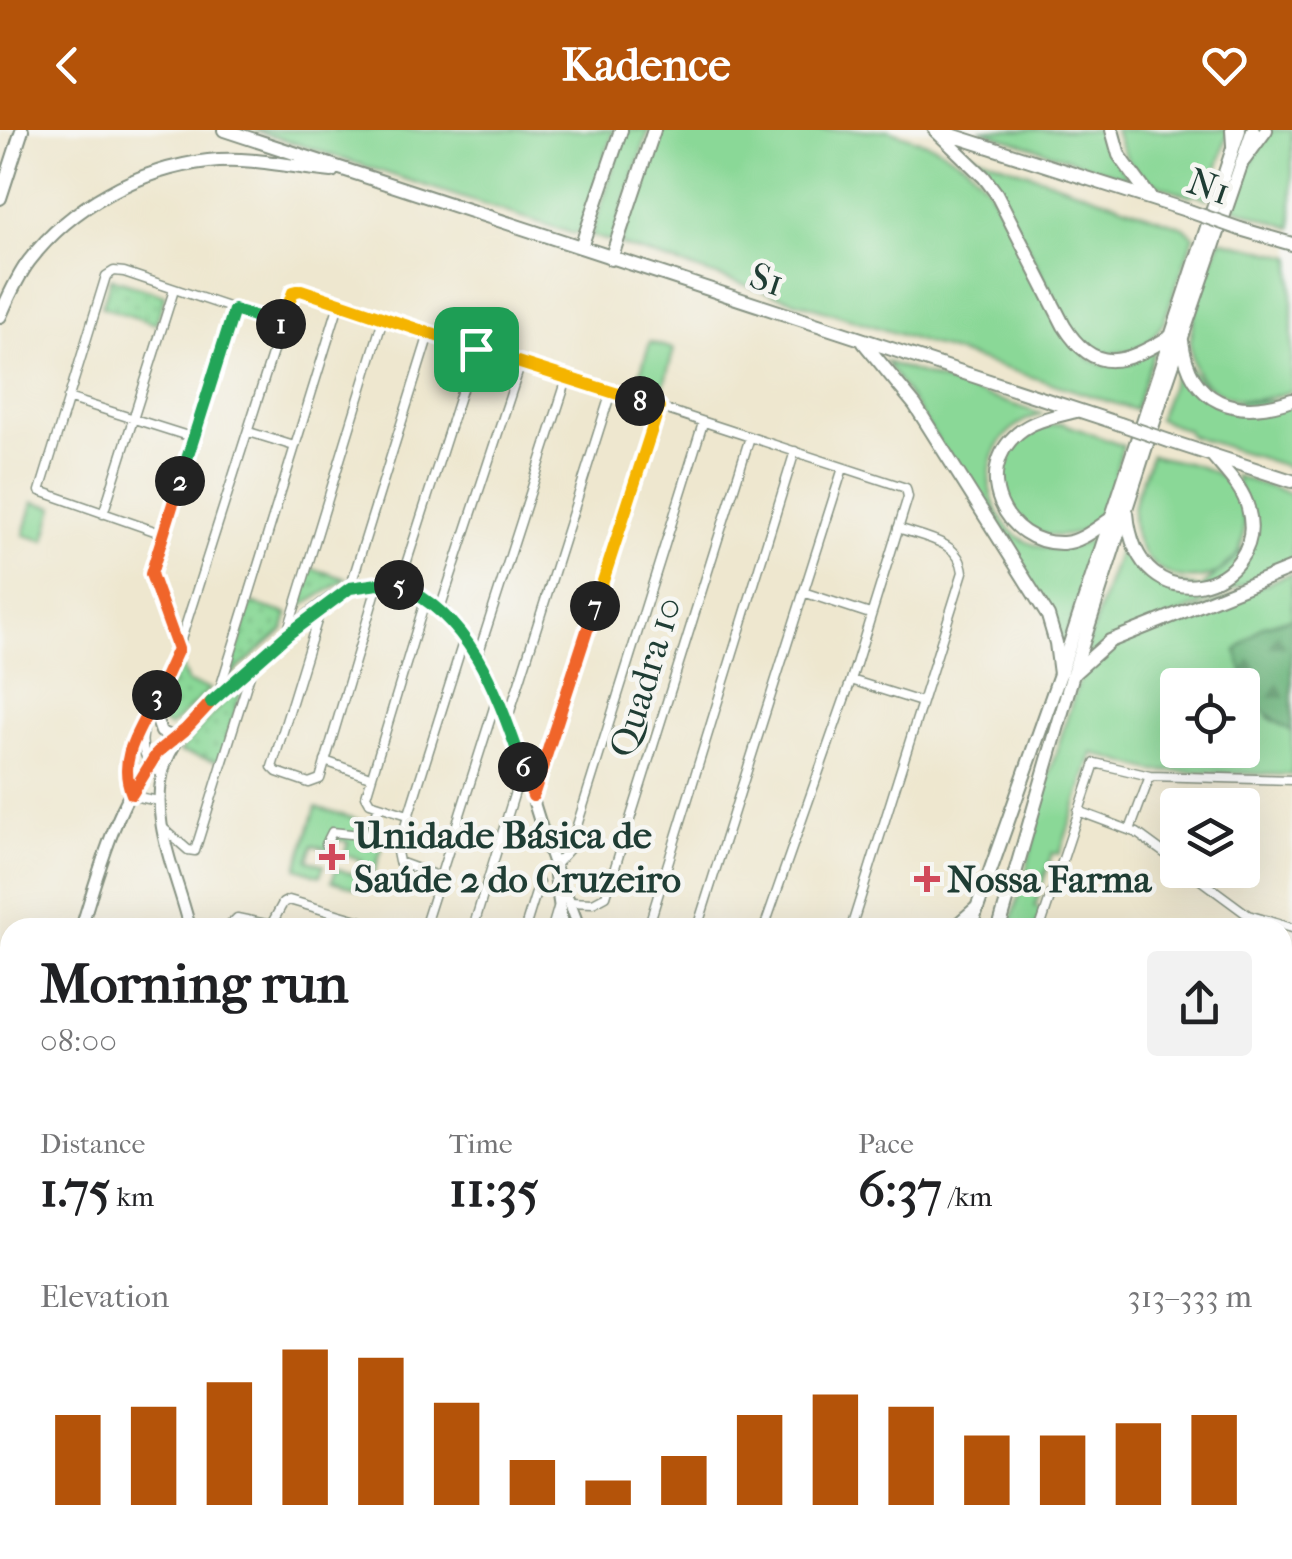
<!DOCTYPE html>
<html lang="en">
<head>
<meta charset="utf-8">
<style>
	:root { --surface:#fff; --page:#f2f2f2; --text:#202124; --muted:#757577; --accent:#b45309 }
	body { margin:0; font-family:"IM FELL French Canon",serif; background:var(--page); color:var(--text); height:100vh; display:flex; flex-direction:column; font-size:38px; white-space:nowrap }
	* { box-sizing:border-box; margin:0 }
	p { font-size:32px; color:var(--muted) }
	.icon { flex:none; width:55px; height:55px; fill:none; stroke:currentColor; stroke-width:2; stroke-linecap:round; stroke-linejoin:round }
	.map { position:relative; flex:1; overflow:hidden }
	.sheet { position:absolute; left:0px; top:788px; width:1292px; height:642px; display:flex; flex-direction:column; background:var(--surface); border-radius:30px 30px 0 0; box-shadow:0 10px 40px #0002 }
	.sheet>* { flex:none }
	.buttons { position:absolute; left:1160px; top:538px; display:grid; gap:20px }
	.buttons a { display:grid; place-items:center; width:100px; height:100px; border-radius:10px; background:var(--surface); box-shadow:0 10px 40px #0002; font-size:50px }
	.pin { position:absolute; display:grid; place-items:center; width:85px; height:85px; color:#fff; margin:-42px; border-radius:20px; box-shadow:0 5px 15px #0006 }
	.km { position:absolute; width:50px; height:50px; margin:-25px; border-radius:50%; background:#222; color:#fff; font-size:28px; line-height:50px; text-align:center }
	.round { display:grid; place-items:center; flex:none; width:105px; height:105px; border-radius:10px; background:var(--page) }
	.overview { display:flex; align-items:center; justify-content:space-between; height:170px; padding:0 40px }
	h1 { font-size:55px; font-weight:800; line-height:75px }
	.stats { display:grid; grid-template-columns:repeat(3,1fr); gap:15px; height:170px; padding:10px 40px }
	.stats div { display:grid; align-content:center }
	.stats b { font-size:50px; font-weight:800 }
	.stats small { font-size:28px; font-weight:400 }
	.stats p { font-size:28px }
	.chart { height:280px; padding:20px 40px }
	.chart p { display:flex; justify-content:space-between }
	.chart svg { width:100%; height:180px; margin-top:10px; stroke:var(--accent); stroke-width:6 }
	header { display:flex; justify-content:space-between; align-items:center; height:130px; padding:0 40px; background:var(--accent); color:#fff; font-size:45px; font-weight:800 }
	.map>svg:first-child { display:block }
	.grass { fill:#8ad897; stroke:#548a66; stroke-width:2.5; fill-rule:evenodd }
	.forest { fill:url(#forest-firs); stroke:#477a5a; stroke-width:2.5 }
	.garden { fill:url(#garden-dots); stroke:#548a66; stroke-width:2.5 }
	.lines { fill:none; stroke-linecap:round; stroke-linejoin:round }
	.minor-casing { stroke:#869282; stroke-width:11 }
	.tertiary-casing { stroke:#869282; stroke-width:14 }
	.secondary-casing { stroke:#869282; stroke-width:15 }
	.primary-casing { stroke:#869282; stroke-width:16 }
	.trunk-casing { stroke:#869282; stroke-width:16 }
	.minor { stroke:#fff; stroke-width:8 }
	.tertiary { stroke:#fff; stroke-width:10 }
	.secondary { stroke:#fff; stroke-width:11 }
	.primary { stroke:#fff; stroke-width:12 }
	.trunk { stroke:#fff; stroke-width:12 }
	.trunk-bridge-casing { stroke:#869282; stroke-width:16; stroke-linecap:butt }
	.trunk-bridge { stroke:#fff; stroke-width:12 }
	.split-1-casing { stroke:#fff; stroke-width:20 }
	.split-2-casing { stroke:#fff; stroke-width:20 }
	.split-3-casing { stroke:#fff; stroke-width:20 }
	.split-4-casing { stroke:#fff; stroke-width:20 }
	.split-5-casing { stroke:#fff; stroke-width:20 }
	.split-6-casing { stroke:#fff; stroke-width:20 }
	.split-7-casing { stroke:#fff; stroke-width:20 }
	.split-8-casing { stroke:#fff; stroke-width:20 }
	.split-9-casing { stroke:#fff; stroke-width:20 }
	.split-1 { stroke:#f5b400; stroke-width:12 }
	.split-2 { stroke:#22a559; stroke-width:12 }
	.split-3 { stroke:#f0652b; stroke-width:12 }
	.split-4 { stroke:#f0652b; stroke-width:12 }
	.split-5 { stroke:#22a559; stroke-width:12 }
	.split-6 { stroke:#22a559; stroke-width:12 }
	.split-7 { stroke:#f0652b; stroke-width:12 }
	.split-8 { stroke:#f5b400; stroke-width:12 }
	.split-9 { stroke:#f5b400; stroke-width:12 }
	.poi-dot { fill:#d1495b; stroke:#f6f6f2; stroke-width:4 }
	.labels { text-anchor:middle; stroke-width:9; stroke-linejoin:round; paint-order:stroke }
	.street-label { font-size:38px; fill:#1f3d34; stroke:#f6f6f2 }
	.poi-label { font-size:38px; font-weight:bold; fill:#1f3d34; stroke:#f6f6f2; text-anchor:start }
</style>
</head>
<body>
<header><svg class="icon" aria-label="back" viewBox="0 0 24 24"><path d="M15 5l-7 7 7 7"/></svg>Kadence<svg class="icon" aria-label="heart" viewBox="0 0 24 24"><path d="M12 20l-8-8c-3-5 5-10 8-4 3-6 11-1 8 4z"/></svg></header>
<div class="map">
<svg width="1292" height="1429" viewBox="0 0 1292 1429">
	<defs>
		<pattern id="forest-firs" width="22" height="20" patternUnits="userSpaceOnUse" patternTransform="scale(2.5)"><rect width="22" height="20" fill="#6fb880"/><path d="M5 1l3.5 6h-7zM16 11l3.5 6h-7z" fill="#5b976a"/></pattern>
		<pattern id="garden-dots" width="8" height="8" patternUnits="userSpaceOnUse" patternTransform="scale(2.5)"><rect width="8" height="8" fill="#8ad897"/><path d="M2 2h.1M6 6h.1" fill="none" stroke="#77ba83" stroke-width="1.8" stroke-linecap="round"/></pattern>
	</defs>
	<rect width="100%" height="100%" fill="#f6f6f2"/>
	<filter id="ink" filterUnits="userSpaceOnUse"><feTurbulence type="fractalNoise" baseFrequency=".01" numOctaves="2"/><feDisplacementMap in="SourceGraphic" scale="20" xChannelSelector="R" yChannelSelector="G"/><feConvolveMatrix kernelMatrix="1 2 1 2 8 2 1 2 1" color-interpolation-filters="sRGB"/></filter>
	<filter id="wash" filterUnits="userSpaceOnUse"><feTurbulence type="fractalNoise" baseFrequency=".0048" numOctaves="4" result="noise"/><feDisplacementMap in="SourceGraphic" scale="40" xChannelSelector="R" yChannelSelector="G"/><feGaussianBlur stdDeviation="2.25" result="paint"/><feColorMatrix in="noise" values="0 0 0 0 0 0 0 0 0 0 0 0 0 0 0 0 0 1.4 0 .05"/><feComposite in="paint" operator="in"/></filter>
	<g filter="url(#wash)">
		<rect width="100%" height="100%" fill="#eee7cf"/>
		<path class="grass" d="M254 0H614L581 101 574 104Z
			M625 0H649L612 112 591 106Z
			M659 0H888L935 16 967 35 988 57 1089 229C1118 241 1132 235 1156 216L1135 280 620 115Z
			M980 0H1106L1113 26 1129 49Z
			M1115 0H1229L1208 69 1195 64 1191 66C1147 52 1129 47 1115 0Z
			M1270 0H1292V98L1234 78 1247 39Z
			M959 19 1184 97 1194 106 1164 192 1150 211 1135 220 1110 224 1087 216 1069 197 996 56Z
			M1220 110 1292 127V261C1265 270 1242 276 1216 261 1164 231 1206 153 1220 110Z
			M650 212 674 219 663 258 638 250Z
			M1181 229 1218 273 1292 271V338L1189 305 1187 300 1158 289Z
			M886 232 1041 284C942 315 999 461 1098 406L1063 518 1054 487Z
			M1062 293 1123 316C1116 337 1113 364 1102 383 1083 413 1037 413 1015 387 994 363 999 323 1025 304 1035 296 1050 296 1062 293Z
			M1151 325C1173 331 1208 334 1225 350 1236 359 1243 377 1244 391 1249 468 1133 470 1133 384 1133 366 1146 343 1151 325Z
			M1235 346 1292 364V433L1083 528 1125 402C1137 449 1159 449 1201 458L1252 412Z
			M33 372 54 377 45 411 24 405Z
			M1292 443V488L1261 497 1269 588 1292 601V645L1153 641 1093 623 1060 724 1052 723 1035 777 1042 780 1036 797 1009 798 1024 750 1046 654 1077 556 1086 537 1109 516ZM1178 555H1242V620H1178Z
			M316 677 388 699 368 762 332 751 336 739 357 745 362 730 345 724 348 712 338 709 334 721 313 715 308 730 324 735 320 746 297 738Z
			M1286 1024 1292 1026V1127L1283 1135 1282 1028Z"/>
		<path class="forest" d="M1292 488V601C1250 576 1251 566 1236 521L1261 497Z
			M1292 1169V1429H1144L1146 1420H1282V1178Z"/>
		<path class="garden" d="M111 148 165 165 156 194 102 177Z
			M311 438 347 449 299 478Z
			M251 473 288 484 284 499 229 547Z
			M180 532 188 553 210 559 170 597 161 592V578Z
			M242 558 221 632 179 622 235 559Z"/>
	</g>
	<g filter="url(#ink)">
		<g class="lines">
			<defs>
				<path id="minor" d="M68 268 194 308
					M249 302 294 316
					M103 384 174 160
					M163 404 40 361 106 146 114 141 124 142 282 195
					M399 456 475 219
					M350 458 429 204
					M803 462 870 484
					M321 478 272 637 277 642 309 653 320 649 378 454
					M440 479 521 233
					M288 500 383 189
					M178 519 153 454 152 440 234 180
					M478 525 567 249
					M851 550 921 572
					M218 565 339 174
					M507 591 611 262
					M145 593C139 617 143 630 163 646
					M325 631 370 647
					M533 665 659 277
					M159 671 138 667 129 658 131 615 178 519 291 165 301 160 906 358 908 367 851 550 764 798
					M1078 681 1137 703 1178 733
					M408 685 370 673 366 666 426 468
					M163 698 188 720 195 721 252 538
					M1130 700 1150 646
					M326 714 332 702 369 706 379 676
					M555 735 570 718 703 293
					M1187 740 1248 785 1292 798
					M440 747 399 732 397 722 464 509
					M569 772 593 773 606 766 750 307
					M227 798 237 788 271 795 283 773 289 770 385 798
					M424 798 497 568
					M473 798 522 639
					M525 798 539 753
					M552 798 558 778
					M648 798 795 321
					M697 798 843 338
					M851 798 963 442C960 411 923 407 898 398
					M1040 798 1095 633 1150 646 1292 650
					M1282 864 1292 837
					M1282 992H1292
					M0 1261 10 1229
					M1087 1420 1100 1424
					M20 1429 23 1420
					M70 1429 73 1420
					M121 1429 124 1420
					M171 1429 174 1420
					M222 1429 225 1420
					M274 1429 277 1420
					M326 1429 329 1420
					M372 1429 375 1420
					M426 1429 429 1420
					M475 1429 478 1420
					M527 1429 530 1420
					M598 1429 601 1420
					M835 1429 838 1420
					M892 1429 895 1420"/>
				<path id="tertiary" d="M152 576 161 602 174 607
					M555 746 563 798
					M81 798C100 738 125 638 180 603
					M190 798C178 746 147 689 165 635 181 591 222 564 255 534 281 511 317 472 350 458 375 448 408 455 429 470 500 521 525 656 554 734 562 755 572 776 579 798
					M952 798 975 778
					M0 992 10 982
					M0 1376 10 1372"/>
				<path id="secondary" d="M1282 1149 1292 1139
					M1129 1429 1131 1420"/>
				<path id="primary" d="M970 798 1060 544 1239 0
					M999 798 1073 544 1167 251 1253 0
					M752 1429 760 1425 771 1429
					M786 1429 789 1420"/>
				<path id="trunk" d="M224 0 1120 294
					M935 0 984 47 996 63 1064 196C1095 246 1125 233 1168 208
					M1112 0 1119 25 1149 66
					M1232 0 1233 15
					M939 1 1189 81
					M1244 30 1266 0
					M0 68 22 0
					M1240 99 1292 114
					M581 117 621 0
					M611 129 654 0
					M0 186C8 168 17 147 29 131 71 76 139 39 208 31 249 26 292 37 332 41
					M1182 211C1190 275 1237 289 1292 270
					M864 213 915 275 1048 486 1056 513 1060 544
					M1076 281C1057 286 1033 290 1018 303 971 342 1005 415 1063 413 1081 412 1097 398 1112 388
					M1169 311 1292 351
					M1127 383C1137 500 1271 459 1248 378 1243 358 1226 342 1213 326
					M1073 544 1110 511 1292 438"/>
			</defs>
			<use href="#minor" class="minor-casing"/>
			<use href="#tertiary" class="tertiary-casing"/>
			<use href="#secondary" class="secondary-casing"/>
			<use href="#primary" class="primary-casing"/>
			<use href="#trunk" class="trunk-casing"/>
			<use href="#minor" class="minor"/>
			<use href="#tertiary" class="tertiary"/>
			<use href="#secondary" class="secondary"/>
			<use href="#primary" class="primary"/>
			<use href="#trunk" class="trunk"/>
			<defs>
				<path id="trunk-bridge" d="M1189 81 1240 99
					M1120 294 1169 311"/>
			</defs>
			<use href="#trunk-bridge" class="trunk-bridge-casing"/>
			<use href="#trunk-bridge" class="trunk-bridge"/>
		</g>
	</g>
	<g class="lines" filter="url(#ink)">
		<defs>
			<path id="split-1" d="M281 194 293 162 301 160 476 219"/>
			<path id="split-2" d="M180 351 234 180 281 194"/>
			<path id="split-3" d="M157 565 178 519 151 444 180 351"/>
			<path id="split-4" d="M157 565C142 597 116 627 132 664L157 623 185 600 211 572"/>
			<path id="split-5" d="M211 572 287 505 350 458 378 454 399 455"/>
			<path id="split-6" d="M399 455C473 487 498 567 523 637"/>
			<path id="split-7" d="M523 637 533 666 595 476"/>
			<path id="split-8" d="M595 476 659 277 640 271"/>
			<path id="split-9" d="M476 219 640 271"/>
		</defs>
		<use href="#split-1" class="split-1-casing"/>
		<use href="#split-2" class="split-2-casing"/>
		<use href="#split-3" class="split-3-casing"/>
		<use href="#split-4" class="split-4-casing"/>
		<use href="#split-5" class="split-5-casing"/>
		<use href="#split-6" class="split-6-casing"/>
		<use href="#split-7" class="split-7-casing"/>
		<use href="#split-8" class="split-8-casing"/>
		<use href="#split-9" class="split-9-casing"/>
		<use href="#split-1" class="split-1"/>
		<use href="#split-2" class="split-2"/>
		<use href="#split-3" class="split-3"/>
		<use href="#split-4" class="split-4"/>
		<use href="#split-5" class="split-5"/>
		<use href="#split-6" class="split-6"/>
		<use href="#split-7" class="split-7"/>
		<use href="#split-8" class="split-8"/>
		<use href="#split-9" class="split-9"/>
	</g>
	<g class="poi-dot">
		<path d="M327 712h10v10h10v10h-10v10h-10v-10h-10v-10h10z"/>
		<path d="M922 734h10v10h10v10h-10v10h-10v-10h-10v-10h10z"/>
	</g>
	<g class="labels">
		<g class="street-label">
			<text transform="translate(1209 56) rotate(19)" y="13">N1</text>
			<text transform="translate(767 149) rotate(18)" y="13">S1</text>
			<text transform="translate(645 547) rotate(-73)" y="13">Quadra 10</text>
		</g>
		<g class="poi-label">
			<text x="354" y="718">Unidade Básica de<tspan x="354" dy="44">Saúde 2 do Cruzeiro</tspan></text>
			<text x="947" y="762">Nossa Farma</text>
		</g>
	</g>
</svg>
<div class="buttons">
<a><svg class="icon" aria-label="locate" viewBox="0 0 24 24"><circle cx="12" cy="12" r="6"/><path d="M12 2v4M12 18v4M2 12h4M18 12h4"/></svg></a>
<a><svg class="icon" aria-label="layers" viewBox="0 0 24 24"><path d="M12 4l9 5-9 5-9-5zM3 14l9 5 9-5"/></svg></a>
</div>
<div class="pin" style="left:476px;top:219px;background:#1e9e55"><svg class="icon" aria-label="arrive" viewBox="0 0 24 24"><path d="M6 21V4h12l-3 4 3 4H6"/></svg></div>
<b class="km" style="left:281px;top:194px">1</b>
<b class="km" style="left:180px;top:351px">2</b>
<b class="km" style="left:157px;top:565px">3</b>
<b class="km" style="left:399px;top:455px">5</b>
<b class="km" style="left:523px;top:637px">6</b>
<b class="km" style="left:595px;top:476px">7</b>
<b class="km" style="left:640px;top:271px">8</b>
<section class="sheet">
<div class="overview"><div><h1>Morning run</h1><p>08:00</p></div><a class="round"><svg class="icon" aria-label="share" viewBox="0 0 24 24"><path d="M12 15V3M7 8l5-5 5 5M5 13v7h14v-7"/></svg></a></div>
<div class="stats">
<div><p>Distance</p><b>1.75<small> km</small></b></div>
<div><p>Time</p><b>11:35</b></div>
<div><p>Pace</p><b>6:37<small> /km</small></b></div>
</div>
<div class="chart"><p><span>Elevation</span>313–333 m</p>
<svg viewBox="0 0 160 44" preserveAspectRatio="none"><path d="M5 44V22M15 44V20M25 44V14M35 44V6M45 44V8M55 44V19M65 44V33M75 44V38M85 44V32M95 44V22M105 44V17M115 44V20M125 44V27M135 44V27M145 44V24M155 44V22"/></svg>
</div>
</section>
</div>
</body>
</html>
